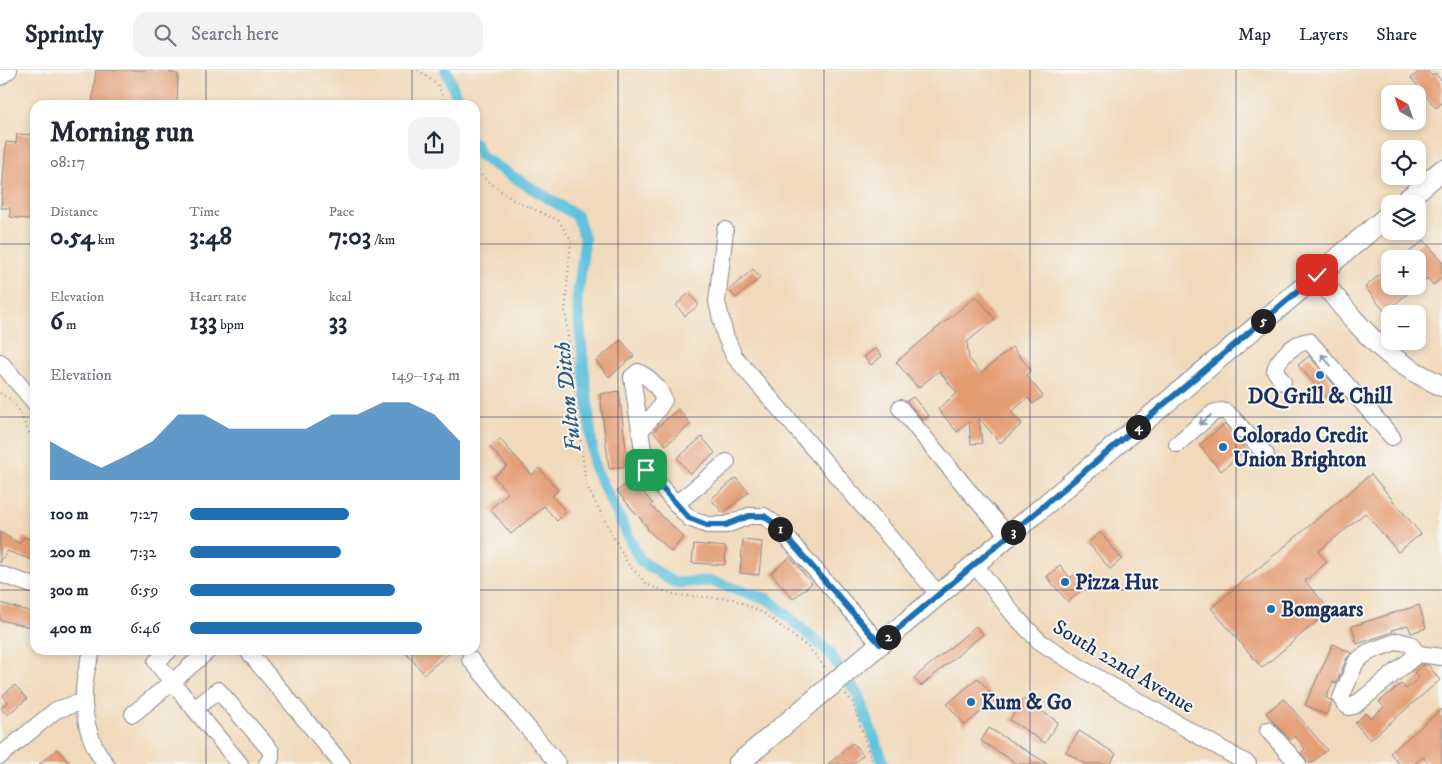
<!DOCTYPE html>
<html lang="en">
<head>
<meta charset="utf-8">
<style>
	:root { --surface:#fff; --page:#f2f2f3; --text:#1f2937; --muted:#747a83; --line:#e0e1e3; --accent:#1f6fb2 }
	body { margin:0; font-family:"IM FELL DW Pica",serif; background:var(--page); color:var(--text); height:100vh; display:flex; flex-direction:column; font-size:19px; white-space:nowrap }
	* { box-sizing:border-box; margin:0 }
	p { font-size:16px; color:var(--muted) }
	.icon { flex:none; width:28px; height:28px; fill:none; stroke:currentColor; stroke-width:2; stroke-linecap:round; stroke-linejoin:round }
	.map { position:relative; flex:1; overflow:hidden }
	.details { position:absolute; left:30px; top:30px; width:450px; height:555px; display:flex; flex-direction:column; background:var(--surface); border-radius:15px; box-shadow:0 2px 8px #0003 }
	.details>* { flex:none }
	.needle { width:32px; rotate:320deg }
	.tools { position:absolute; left:1381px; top:15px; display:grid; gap:10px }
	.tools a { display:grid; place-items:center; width:45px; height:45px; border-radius:10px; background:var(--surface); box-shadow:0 2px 8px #0003; font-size:25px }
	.pin { position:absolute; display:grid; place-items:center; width:42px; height:42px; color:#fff; margin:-21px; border-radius:10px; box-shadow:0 2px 8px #0006 }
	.km { position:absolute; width:25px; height:25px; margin:-12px; border-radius:50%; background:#222; color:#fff; font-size:14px; line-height:25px; text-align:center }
	.round { display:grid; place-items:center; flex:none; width:52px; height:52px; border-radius:15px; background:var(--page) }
	.summary { display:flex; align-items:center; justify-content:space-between; height:85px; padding:0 20px }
	h1 { font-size:28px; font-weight:700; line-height:38px }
	.figures { display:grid; grid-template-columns:repeat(3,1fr); gap:8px; height:85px; padding:5px 20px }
	.figures div { display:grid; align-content:center }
	.figures b { font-size:25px; font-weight:700 }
	.figures small { font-size:14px; font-weight:400 }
	.figures p { font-size:14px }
	.chart { height:140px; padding:10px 20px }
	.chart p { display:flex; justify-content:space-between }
	.chart svg { width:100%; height:90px; margin-top:5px; fill:var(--accent); opacity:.7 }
	ul { padding:0 20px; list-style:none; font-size:16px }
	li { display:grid; grid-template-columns:80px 60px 1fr; align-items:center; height:38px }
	li i { height:12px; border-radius:6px; background:var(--accent) }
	header { display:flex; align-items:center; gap:30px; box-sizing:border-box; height:70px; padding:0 25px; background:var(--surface); border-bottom:1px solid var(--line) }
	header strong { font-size:24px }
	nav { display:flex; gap:28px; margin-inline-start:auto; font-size:18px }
	.search { width:350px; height:45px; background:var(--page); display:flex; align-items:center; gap:12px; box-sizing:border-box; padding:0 18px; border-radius:15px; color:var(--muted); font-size:19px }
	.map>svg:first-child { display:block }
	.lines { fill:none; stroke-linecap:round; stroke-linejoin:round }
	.canal { stroke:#5ec1dc; stroke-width:11 }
	.building { fill:#e49c73 }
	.minor-casing { stroke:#86848c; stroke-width:18 }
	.major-casing { stroke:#86848c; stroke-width:22 }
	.path { stroke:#86848c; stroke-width:2; stroke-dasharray:1 4; stroke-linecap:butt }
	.minor { stroke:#fff; stroke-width:16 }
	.major { stroke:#fff; stroke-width:20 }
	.oneway { stroke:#8d97ae }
	.route-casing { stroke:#fff; stroke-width:10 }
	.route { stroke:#1f6fb2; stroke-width:6 }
	.grid { fill:none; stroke:#1b2f5e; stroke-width:1; stroke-opacity:0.55 }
	.poi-dot { fill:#1f6fb2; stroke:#f6f6f2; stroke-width:2 }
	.labels { text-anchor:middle; stroke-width:4; stroke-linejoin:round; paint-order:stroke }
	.poi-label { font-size:21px; font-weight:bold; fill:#1b2f5e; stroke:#f6f6f2; text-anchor:start }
	.street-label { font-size:21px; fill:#1b2f5e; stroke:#f6f6f2 }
	.water-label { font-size:22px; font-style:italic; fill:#2f5b84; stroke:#f6f6f2 }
</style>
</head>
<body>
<header>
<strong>Sprintly</strong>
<div class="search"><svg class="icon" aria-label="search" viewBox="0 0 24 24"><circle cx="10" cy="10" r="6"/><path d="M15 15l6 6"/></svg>Search here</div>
<nav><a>Map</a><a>Layers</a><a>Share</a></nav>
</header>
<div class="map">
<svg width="1442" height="694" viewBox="0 0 1442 694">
	<rect width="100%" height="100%" fill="#f6f6f2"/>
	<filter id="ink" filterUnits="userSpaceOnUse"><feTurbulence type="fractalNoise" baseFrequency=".02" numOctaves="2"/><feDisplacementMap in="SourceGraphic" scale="10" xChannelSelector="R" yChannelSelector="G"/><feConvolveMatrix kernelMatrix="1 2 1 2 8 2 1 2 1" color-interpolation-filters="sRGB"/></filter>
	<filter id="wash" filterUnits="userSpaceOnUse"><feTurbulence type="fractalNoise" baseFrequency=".0096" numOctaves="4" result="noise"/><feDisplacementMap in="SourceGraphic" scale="20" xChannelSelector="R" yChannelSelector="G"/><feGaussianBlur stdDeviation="1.12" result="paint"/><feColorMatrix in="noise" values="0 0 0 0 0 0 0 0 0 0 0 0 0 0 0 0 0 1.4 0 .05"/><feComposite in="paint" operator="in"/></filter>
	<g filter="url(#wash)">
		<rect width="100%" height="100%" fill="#f1dabb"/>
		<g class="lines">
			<path class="canal" d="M446 0 460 35
				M475 73 480 86 577 146 585 169 577 231 594 396 640 490 674 513 711 511 768 529 829 582 858 625 884 694"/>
		</g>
		<g id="blocks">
			<path class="building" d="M96 0H171L170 3 178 4 177 35H92Z
				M1421 0H1427L1432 6 1435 3 1442 11V33L1436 38 1411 8Z
				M17 64 35 65V150L10 147V138H1L6 72 16 73Z
				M1424 170 1442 191V208L1433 215 1427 208 1418 216V189H1411L1407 184Z
				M1390 196V216H1417L1385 242 1365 217Z
				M753 199 760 208 736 228 729 220Z
				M689 223 699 235 685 246 676 235Z
				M976 226 995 249 967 272 969 289 981 303 1012 277 1031 300 1026 305 1043 326 1033 334 1028 328 1011 342 1022 354 1000 373 979 348 982 373 971 374 969 351 957 362 938 339 957 323 939 301 918 318 896 292Z
				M621 270 634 286 609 307 596 291Z
				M876 278 882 286 871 295 864 287Z
				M1309 286 1337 318 1326 327 1298 295Z
				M619 321 628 396 609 399 600 324Z
				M913 327 929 346 923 350 907 331Z
				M678 339 691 354 666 375 653 361Z
				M1225 354 1246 380 1221 401 1199 375Z
				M702 367 715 383 690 404 677 388Z
				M500 369 532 405 539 398 558 420 552 426 566 442 557 451 544 436 511 464 490 439 508 423 494 407 507 396 490 377Z
				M1371 404 1421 464 1398 482 1365 443 1318 482 1327 492 1305 511 1330 540 1262 598 1211 538Z
				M736 408 749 422 723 443 711 429Z
				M632 409 653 434 651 436 684 467 671 482 647 459 648 458 617 421Z
				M0 462 20 474 23 467 35 471V491L7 481 0 493Z
				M1100 462 1122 489 1110 499 1088 473Z
				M743 470 762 472 759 505 740 503Z
				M694 474 726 477 725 495 692 493Z
				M790 487 812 513 793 529 771 503Z
				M1060 495 1070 508 1074 505 1080 511 1076 514 1082 520 1068 532 1047 507Z
				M0 533 35 543V558L0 550Z
				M1419 535 1426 558 1411 563 1408 555 1392 560 1393 562 1357 574 1352 556Z
				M976 556 983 564 921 616 914 608Z
				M1333 574 1352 583 1347 588 1336 614 1333 612 1326 628 1331 630 1332 632 1326 645 1305 635Z
				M404 580H453L424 604Z
				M1423 595H1428L1440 610 1370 670 1355 653 1366 643 1371 648 1384 637 1379 632 1401 614 1406 619 1419 608 1414 602Z
				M978 608 996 629 965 655 947 634Z
				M15 615 27 629 7 645 1 638 8 632 3 625Z
				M1023 629 1058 652 1045 673 1010 650Z
				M1284 629 1327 680 1310 694 1301 683 1305 679 1295 666 1290 670 1266 643Z
				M1442 639V694H1429L1423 687 1414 694H1399L1390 683Z
				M989 658 1048 694H1018L981 671Z
				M1079 661 1116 684 1110 694H1086L1066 682Z
				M853 673 863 685 853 694H828Z
				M57 679 70 694H39Z"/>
		</g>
	</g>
	<g filter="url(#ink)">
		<use href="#blocks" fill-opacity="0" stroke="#86848c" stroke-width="1"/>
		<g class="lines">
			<defs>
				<path id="minor" d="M0 7 9 0
					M725 160 717 232 725 265 734 286 939 525
					M0 292 35 333
					M1283 312 1275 301C1277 288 1296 272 1309 271L1392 367
					M900 338 973 426 1009 466
					M640 361 657 341 664 330C659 317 651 308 638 302L632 307 646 400 689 448 707 455H726L749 446H764L775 454 880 574
					M1177 374 1213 343C1221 340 1224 340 1231 346L1266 385
					M676 434 727 392
					M975 495 1014 545 1039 571 1086 601 1248 694
					M0 504 35 516
					M93 580C78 616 81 663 106 694
					M209 580 172 612 240 694
					M247 580 342 694
					M1418 584 1410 574 1398 571 1368 582 1356 592 1341 628 1344 633 1349 637 1354 636 1418 584 1442 587
					M470 589 558 694
					M195 639 218 620 271 681V688L267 694
					M133 644 172 612 156 592 170 580
					M1268 660 1298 694
					M0 686 56 640 75 634H84"/>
				<path id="major" d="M1402 134 1442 100
					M1317 205C1338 231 1359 258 1384 280 1401 295 1421 306 1442 316
					M738 694 1390 144"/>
			</defs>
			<use href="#minor" class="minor-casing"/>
			<use href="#major" class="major-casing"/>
			<path class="path" d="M418 0 438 15 446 35
				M475 97 483 107 513 130 558 150 571 170 565 241 586 415 628 494 648 515 676 525 733 529 765 544 810 579 827 600
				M0 323C4 326 10 328 13 332 23 344 25 360 35 372
				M846 624 852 631 873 694"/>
			<use href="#minor" class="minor"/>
			<use href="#major" class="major"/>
		</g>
		<defs><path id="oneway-shaft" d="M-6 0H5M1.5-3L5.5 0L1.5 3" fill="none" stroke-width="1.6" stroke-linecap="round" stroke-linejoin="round" transform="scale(1.25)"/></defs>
		<g class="oneway">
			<use href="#oneway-shaft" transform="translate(1326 290) rotate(-131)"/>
			<use href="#oneway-shaft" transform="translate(1205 350) rotate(140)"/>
		</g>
	</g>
	<g class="lines" filter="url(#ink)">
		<defs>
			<path id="route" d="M646 400 689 448 707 455H726L749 446H764L775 454 880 574 1317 205"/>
		</defs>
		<use href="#route" class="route-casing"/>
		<use href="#route" class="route"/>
	</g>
	<path class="grid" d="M206 0V35M412 0V35M618 0V694M824 0V694M1030 0V694M1236 0V694M0 174H35M475 174H1442M0 347H35M475 347H1442M0 520H35M475 520H1442M206 580V694M412 580V694"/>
	<g class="poi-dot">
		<circle cx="1320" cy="305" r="5"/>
		<circle cx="1223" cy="377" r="5"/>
		<circle cx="1065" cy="512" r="5"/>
		<circle cx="1271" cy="539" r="5"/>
		<circle cx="971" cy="632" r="5"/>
	</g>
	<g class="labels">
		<g class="poi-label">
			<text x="1320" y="333" text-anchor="middle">DQ Grill &amp; Chill</text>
			<text x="1233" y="372">Colorado Credit<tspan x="1233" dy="24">Union Brighton</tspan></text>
			<text x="1075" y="519">Pizza Hut</text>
			<text x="1281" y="546">Bomgaars</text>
			<text x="981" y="639">Kum &amp; Go</text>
		</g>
		<g class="street-label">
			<text transform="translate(1124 596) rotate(31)" y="7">South 22nd Avenue</text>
		</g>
		<g class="water-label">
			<text transform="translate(567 327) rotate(-96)" y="8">Fulton Ditch</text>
		</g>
	</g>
</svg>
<div class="tools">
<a><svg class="needle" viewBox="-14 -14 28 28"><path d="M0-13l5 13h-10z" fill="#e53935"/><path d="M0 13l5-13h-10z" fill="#747a83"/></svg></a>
<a><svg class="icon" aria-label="locate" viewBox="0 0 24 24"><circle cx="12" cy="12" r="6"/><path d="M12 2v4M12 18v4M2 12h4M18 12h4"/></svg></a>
<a><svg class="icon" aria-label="layers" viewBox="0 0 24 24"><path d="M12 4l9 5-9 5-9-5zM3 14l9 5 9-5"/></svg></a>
<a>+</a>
<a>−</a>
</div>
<div class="pin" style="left:646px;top:400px;background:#1e9e55"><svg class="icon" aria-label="arrive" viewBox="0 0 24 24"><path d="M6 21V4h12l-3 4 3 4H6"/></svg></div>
<div class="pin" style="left:1317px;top:205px;background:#d93025"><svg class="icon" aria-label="check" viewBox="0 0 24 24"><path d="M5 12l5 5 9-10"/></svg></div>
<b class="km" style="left:780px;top:459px">1</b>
<b class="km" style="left:888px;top:567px">2</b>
<b class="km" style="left:1013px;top:462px">3</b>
<b class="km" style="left:1138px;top:357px">4</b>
<b class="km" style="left:1263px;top:251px">5</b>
<section class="details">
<div class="summary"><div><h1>Morning run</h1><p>08:17</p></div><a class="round"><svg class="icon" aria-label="share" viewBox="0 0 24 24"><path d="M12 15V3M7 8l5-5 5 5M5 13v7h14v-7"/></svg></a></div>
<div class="figures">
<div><p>Distance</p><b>0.54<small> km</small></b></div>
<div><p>Time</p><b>3:48</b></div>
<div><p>Pace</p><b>7:03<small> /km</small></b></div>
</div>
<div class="figures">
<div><p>Elevation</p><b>6<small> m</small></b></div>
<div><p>Heart rate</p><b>133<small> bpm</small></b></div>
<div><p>kcal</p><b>33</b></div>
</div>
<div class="chart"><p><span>Elevation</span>149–154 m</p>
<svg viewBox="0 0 160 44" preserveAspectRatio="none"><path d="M0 44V25L10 32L20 38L30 32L40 25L50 12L60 12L70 19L80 19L90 19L100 19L110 12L120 12L130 6L140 6L150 12L160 25V44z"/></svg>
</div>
<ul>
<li><b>100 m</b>7:27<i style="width:59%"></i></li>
<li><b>200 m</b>7:32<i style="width:56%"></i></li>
<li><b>300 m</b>6:59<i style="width:76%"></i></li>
<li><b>400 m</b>6:46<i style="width:86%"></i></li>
</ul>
</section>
</div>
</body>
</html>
